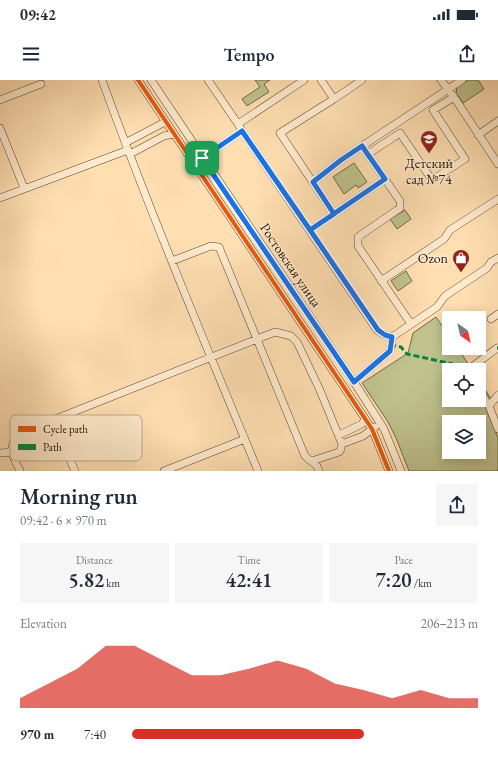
<!DOCTYPE html>
<html lang="en">
<head>
<meta charset="utf-8">
<style>
	:root { --surface:#fff; --page:#f6f6f7; --text:#1f2937; --muted:#747a83; --accent:#d93025 }
	body { margin:0; font-family:"EB Garamond",serif; background:var(--page); color:var(--text); height:100vh; display:flex; flex-direction:column; font-size:15px; white-space:nowrap }
	* { box-sizing:border-box; margin:0 }
	p { font-size:13px; color:var(--muted) }
	.icon { flex:none; width:22px; height:22px; fill:none; stroke:currentColor; stroke-width:2; stroke-linecap:round; stroke-linejoin:round }
	.map { position:relative; height:391px; overflow:hidden }
	.drawer { display:flex; flex-direction:column; background:var(--surface); flex:1 }
	.drawer>* { flex:none }
	.needle { width:26px; rotate:146deg }
	.controls { position:absolute; left:442px; top:231px; display:grid; gap:8px }
	.controls a { display:grid; place-items:center; width:44px; height:44px; border-radius:0px; background:var(--surface); box-shadow:0 2px 10px #0003; font-size:20px }
	.pin { position:absolute; display:grid; place-items:center; width:34px; height:34px; color:#fff; margin:-17px; border-radius:8px; box-shadow:0 2px 6px #0006 }
	.round { display:grid; place-items:center; flex:none; width:42px; height:42px; border-radius:0px; background:var(--page) }
	.summary { display:flex; align-items:center; justify-content:space-between; height:68px; padding:0 20px }
	h1 { font-size:22px; font-weight:600; line-height:30px }
	.stats { display:grid; grid-template-columns:repeat(3,1fr); gap:6px; height:68px; padding:4px 20px }
	.stats div { display:grid; align-content:center; border-radius:0px; background:var(--page); text-align:center }
	.stats b { font-size:20px; font-weight:600 }
	.stats small { font-size:11px; font-weight:400 }
	.stats p { font-size:11px }
	.chart { height:112px; padding:8px 20px }
	.chart p { display:flex; justify-content:space-between }
	.chart svg { width:100%; height:72px; margin-top:4px; fill:var(--accent); opacity:.7 }
	ul { padding:0 20px; list-style:none; font-size:13px }
	li { display:grid; grid-template-columns:64px 48px 1fr; align-items:center; height:30px }
	li i { height:10px; border-radius:5px; background:var(--accent) }
	.status { display:flex; justify-content:space-between; align-items:center; height:28px; padding:0 20px; background:var(--surface); direction:ltr }
	.status svg { height:11px; fill:currentColor }
	header { display:flex; justify-content:space-between; align-items:center; height:52px; padding:0 20px; background:var(--surface); font-size:18px; font-weight:600 }
	.map>svg:first-child { display:block }
	.green { fill:#bfc28d; stroke:#726a46; fill-rule:evenodd }
	.lines { fill:none; stroke-linecap:round; stroke-linejoin:round }
	.minor-casing { stroke:#5c452c; stroke-width:8 }
	.minor { stroke:#ffeacd; stroke-width:7 }
	.quiet { stroke:#00873e; stroke-width:3; stroke-dasharray:6 3; stroke-linecap:butt }
	.cycleway-casing { stroke:#ffeacd; stroke-width:6 }
	.cycleway { stroke:#e8590c; stroke-width:4 }
	.route-casing { stroke:#fff; stroke-width:8 }
	.route { stroke:#1a73e8; stroke-width:5 }
	.labels { text-anchor:middle; stroke-width:3; stroke-linejoin:round; paint-order:stroke }
	.poi-label { font-size:14px; fill:#251200; stroke:#ffeacd }
	.street-label { font-size:14px; fill:#251200; stroke:#ffeacd }
	.key { fill:#ffeacd; stroke:#bea990; stroke-width:1 }
	.key-label { font-size:11px; fill:#251200 }
</style>
</head>
<body>
<div class="status"><b>09:42</b><svg viewBox="0 0 49 12"><path d="M0 12V9h3v3zM5 12V6h3v6zM10 12V3h3v9zM15 12V0h3v12zM26 1h20v11H26zM47 4h2v5h-2z"/></svg></div>
<header><svg class="icon" aria-label="menu" viewBox="0 0 24 24"><path d="M4 6h16M4 12h16M4 18h16"/></svg>Tempo<svg class="icon" aria-label="share" viewBox="0 0 24 24"><path d="M12 15V3M7 8l5-5 5 5M5 13v7h14v-7"/></svg></header>
<div class="map">
<svg width="498" height="391" viewBox="0 0 498 391">
	<rect width="100%" height="100%" fill="#ffdfb2"/>
	<filter id="stains"><feTurbulence type="fractalNoise" baseFrequency=".005" numOctaves="4"/><feColorMatrix values="0 0 0 0 .2 0 0 0 0 .09 0 0 0 0 .02 0 0 0 .5 -.17"/></filter>
	<radialGradient id="worn" r=".72"><stop offset=".6" stop-color="#630" stop-opacity="0"/><stop offset="1" stop-color="#630" stop-opacity=".3"/></radialGradient>
	<path class="green" d="M255 0H270L264 4 269 12 247 26 242 19 260 7Z
		M468 0H478L484 9 463 23 456 13 457 7Z
		M354 83 367 102 358 108 356 105 344 114 333 97Z
		M405 130 411 139 397 149 390 139Z
		M406 191 412 201 398 211 391 201Z
		M436 237 449 256V268H458L472 290H449V320H479V300L491 319 485 326 498 358V391H409L396 358 388 342 362 303 408 273 413 253ZM449 342H479V372H449Z"/>
	<g class="lines">
		<defs>
			<path id="minor" d="M102 0C150 132 204 261 258 391
				M138 0 372 349 389 391
				M151 0 354 302 384 349 401 391
				M321 0 334 19 280 53 334 134
				M441 0 454 17 498 84
				M334 19 362 0
				M0 20 41 4
				M238 44 304 0
				M0 48 24 108
				M242 51 377 250 385 255 392 257
				M478 55 498 41
				M125 63 165 42
				M362 66 400 121V128L358 157V166L411 244
				M130 74 164 56 173 54
				M368 74 400 53 432 100 465 79 433 30 454 17
				M199 80 242 51 238 44 208 0
				M313 102 341 80 462 0
				M0 118 128 70
				M310 150 385 99
				M172 181 211 166 219 167 305 376 317 386 319 391
				M381 201 444 159 450 150 498 119
				M491 239 498 234
				M471 290 472 287 497 268
				M354 302 390 271 392 257 437 227 445 216 487 188 491 182 498 178
				M479 309 489 326 498 349
				M489 326 498 315
				M53 341 75 391
				M339 355 362 344 365 339
				M342 364 363 356 375 347
				M0 373 11 372
				M20 391 11 372 15 355 275 252 291 256 297 262 319 308 342 364 341 369 339 372 312 381
				M164 391 245 359"/>
		</defs>
		<use href="#minor" class="minor-casing"/>
		<use href="#minor" class="minor"/>
		<path class="quiet" d="M390 265 401 267 407 274 462 286 467 290
			M497 268H498"/>
		<defs>
			<path id="cycleway" d="M138 0 372 349 389 391"/>
		</defs>
		<use href="#cycleway" class="cycleway-casing"/>
		<use href="#cycleway" class="cycleway"/>
	</g>
	<g class="lines">
		<defs>
			<path id="route" d="M202 78 354 302 390 271 392 257 385 255 378 250 310 150 334 134 313 102 341 80 362 66 385 99 310 150 242 51 202 78"/>
		</defs>
		<use href="#route" class="route-casing"/>
		<use href="#route" class="route"/>
	</g>
	<defs>
		<symbol id="school-pin" viewBox="-11 -11 22 30"><path d="M0 17L-7.5 6A9.5 9.5 0 1 1 7.5 6Z" fill="#8f2418" stroke="#ffeacd"/><path d="M0-5L7-2L0 1L-7-2ZM-4 1L0 2.5L4 1V4Q0 6-4 4Z" fill="#fff"/></symbol>
		<symbol id="shop-pin" viewBox="-11 -11 22 30"><path d="M0 17L-7.5 6A9.5 9.5 0 1 1 7.5 6Z" fill="#8f2418" stroke="#ffeacd"/><path d="M-5-2.5h2.3a2.7 3.5 0 0 1 5.4 0H5L5.5 6h-11ZM-1.5-2.5h3a1.5 2.3 0 0 0-3 0Z" fill="#fff"/></symbol>
	</defs>
	<g fill-rule="evenodd">
		<use href="#school-pin" x="419" y="49" width="20" height="27"/>
		<use href="#shop-pin" x="451" y="168" width="20" height="27"/>
	</g>
	<g class="labels">
		<g class="poi-label">
			<text x="429" y="88">Детский<tspan x="429" dy="16">сад №74</tspan></text>
			<text x="448" y="183" text-anchor="end">Ozon</text>
		</g>
		<g class="street-label">
			<text transform="translate(291 185) rotate(56)" y="5">Ростовская улица</text>
		</g>
	</g>
	<rect x="10" y="335" width="132" height="46" rx="6" class="key"/>
	<rect x="18" y="346" width="18" height="6" fill="#e8590c"/>
	<rect x="18" y="364" width="18" height="6" fill="#00873e"/>
	<g class="key-label">
		<text x="43" y="353">Cycle path</text>
		<text x="43" y="371">Path</text>
	</g>
	<rect width="100%" height="100%" filter="url(#stains)"/>
	<rect width="100%" height="100%" fill="url(#worn)"/>
</svg>
<div class="controls">
<a><svg class="needle" viewBox="-14 -14 28 28"><path d="M0-13l5 13h-10z" fill="#e53935"/><path d="M0 13l5-13h-10z" fill="#747a83"/></svg></a>
<a><svg class="icon" aria-label="locate" viewBox="0 0 24 24"><circle cx="12" cy="12" r="6"/><path d="M12 2v4M12 18v4M2 12h4M18 12h4"/></svg></a>
<a><svg class="icon" aria-label="layers" viewBox="0 0 24 24"><path d="M12 4l9 5-9 5-9-5zM3 14l9 5 9-5"/></svg></a>
</div>
<div class="pin" style="left:202px;top:78px;background:#1e9e55"><svg class="icon" aria-label="arrive" viewBox="0 0 24 24"><path d="M6 21V4h12l-3 4 3 4H6"/></svg></div>
</div>
<section class="drawer">
<div class="summary"><div><h1>Morning run</h1><p>09:42 · 6 × 970 m</p></div><a class="round"><svg class="icon" aria-label="share" viewBox="0 0 24 24"><path d="M12 15V3M7 8l5-5 5 5M5 13v7h14v-7"/></svg></a></div>
<div class="stats">
<div><p>Distance</p><b>5.82<small> km</small></b></div>
<div><p>Time</p><b>42:41</b></div>
<div><p>Pace</p><b>7:20<small> /km</small></b></div>
</div>
<div class="chart"><p><span>Elevation</span>206–213 m</p>
<svg viewBox="0 0 160 44" preserveAspectRatio="none"><path d="M0 44V38L10 29L20 20L30 6L40 6L50 15L60 24L70 24L80 20L90 15L100 20L110 29L120 33L130 38L140 33L150 38L160 38V44z"/></svg>
</div>
<ul>
<li><b>970 m</b>7:40<i style="width:67%"></i></li>
</ul>
</section>
</body>
</html>
